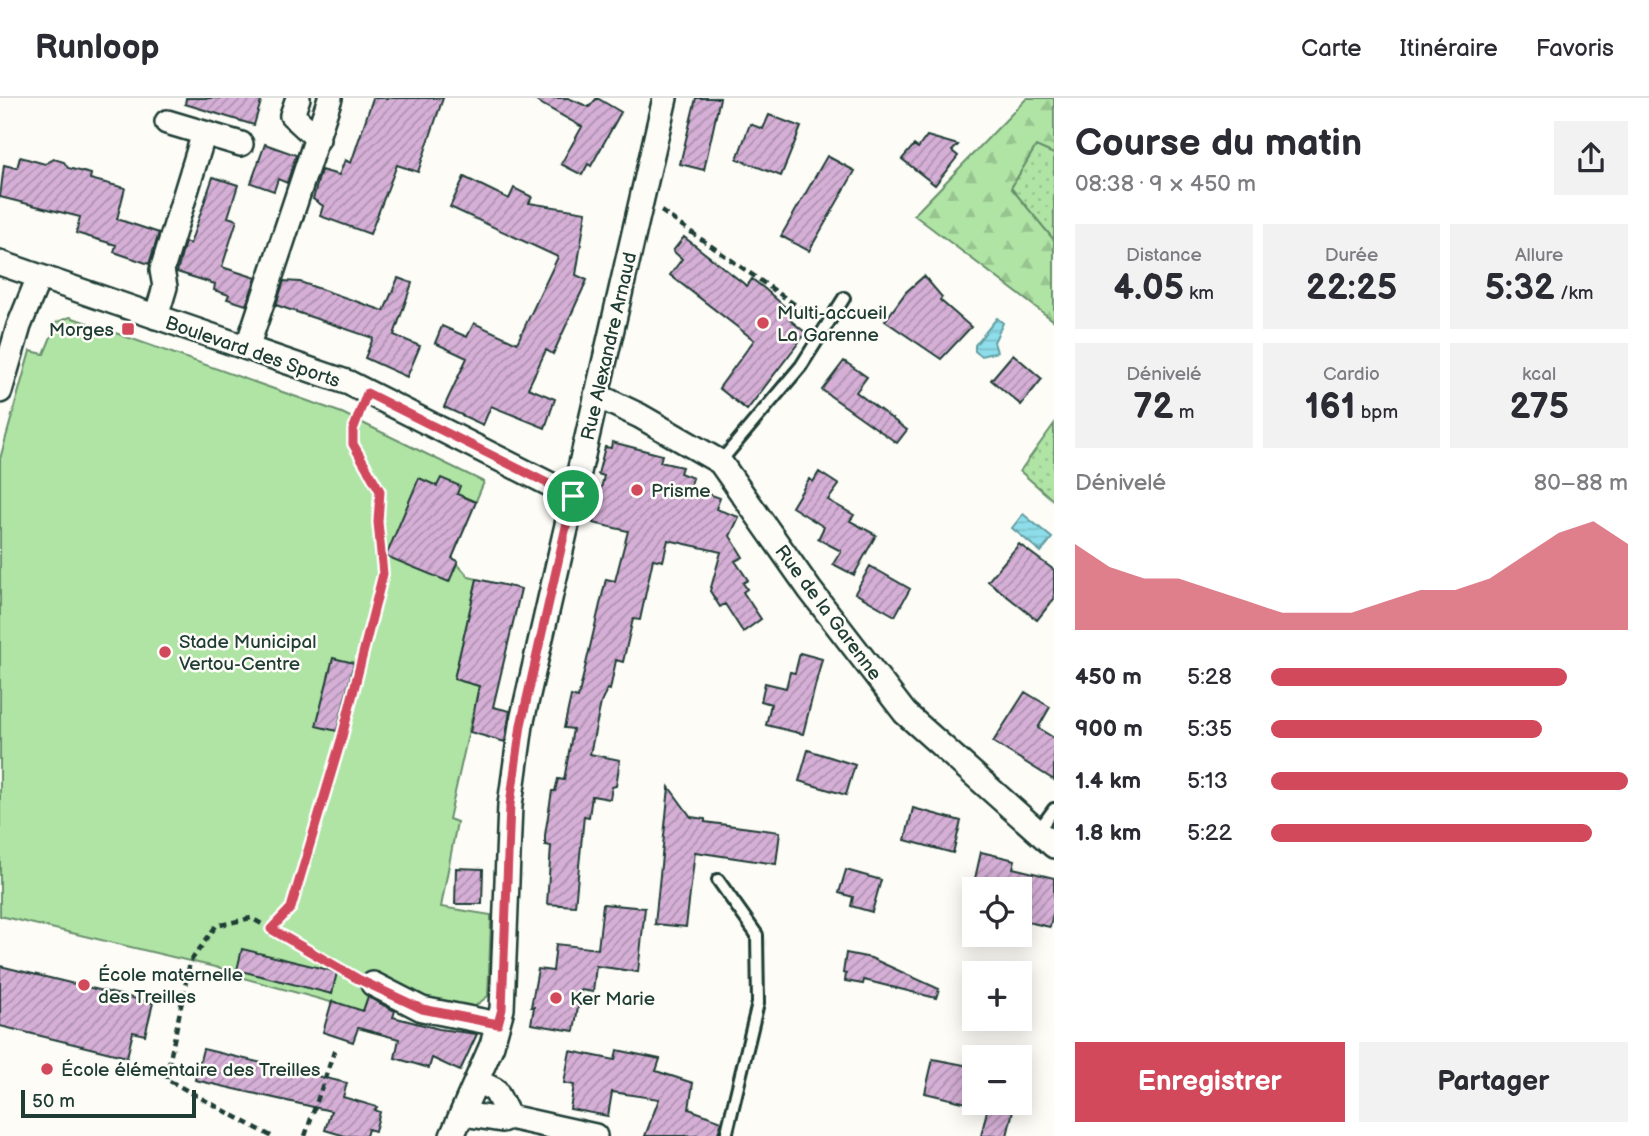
<!DOCTYPE html>
<html lang="fr">
<head>
<meta charset="utf-8">
<style>
	:root { --surface:#fff; --page:#f2f2f3; --text:#2b2b33; --muted:#7c7c81; --line:#e1e1e2; --accent:#d1495b }
	body { margin:0; font-family:"Balsamiq Sans",sans-serif; background:var(--page); color:var(--text); height:100vh; display:flex; flex-direction:column; font-size:26px; white-space:nowrap }
	* { box-sizing:border-box; margin:0 }
	p { font-size:23px; color:var(--muted) }
	.icon { flex:none; width:38px; height:38px; fill:none; stroke:currentColor; stroke-width:2; stroke-linecap:round; stroke-linejoin:round }
	.map { position:relative; flex:1; overflow:hidden }
	.panel { display:flex; flex-direction:column; background:var(--surface); width:595px }
	.panel>* { flex:none }
	.tools { position:absolute; left:962px; top:779px; display:grid; gap:14px }
	.tools a { display:grid; place-items:center; width:70px; height:70px; border-radius:0px; background:var(--surface); box-shadow:0 4px 18px #0003; font-size:35px }
	.scale { position:absolute; left:21px; bottom:18px; width:175px; box-sizing:border-box; padding-left:7px; border:4px solid #1f3d34; border-top:0; font-size:19px; line-height:24px; white-space:nowrap; color:#1f3d34; -webkit-text-stroke:5px #fdfcf7; paint-order:stroke }
	.pin { position:absolute; display:grid; place-items:center; width:60px; height:60px; color:#fff; margin:-30px; border:4px solid #fff; border-radius:50%; box-shadow:0 2px 7px #0007 }
	.round { display:grid; place-items:center; flex:none; width:74px; height:74px; border-radius:0px; background:var(--page) }
	.summary { display:flex; align-items:center; justify-content:space-between; height:119px; padding:0 21px }
	h1 { font-size:38px; font-weight:700; line-height:52px }
	.figures { display:grid; grid-template-columns:repeat(3,1fr); gap:10px; height:119px; padding:7px 21px }
	.figures div { display:grid; align-content:center; border-radius:0px; background:var(--page); text-align:center }
	.figures b { font-size:35px; font-weight:700 }
	.figures small { font-size:19px; font-weight:400 }
	.figures p { font-size:19px }
	.chart { height:196px; padding:14px 21px }
	.chart p { display:flex; justify-content:space-between }
	.chart svg { width:100%; height:126px; margin-top:7px; fill:var(--accent); opacity:.7 }
	.button { display:flex; gap:14px; margin-top:auto; padding:14px 21px }
	.button a { flex:1; height:80px; border-radius:0px; background:var(--accent); color:#fff; font-size:28px; font-weight:700; line-height:80px; text-align:center }
	.button a+a { background:var(--page); color:var(--text) }
	ul { padding:0 21px; list-style:none; font-size:23px }
	li { display:grid; grid-template-columns:112px 84px 1fr; align-items:center; height:52px }
	li i { height:18px; border-radius:9px; background:var(--accent) }
	header { display:flex; align-items:center; gap:42px; box-sizing:border-box; height:98px; padding:0 35px; background:var(--surface); border-bottom:2px solid var(--line) }
	header strong { font-size:33px }
	nav { display:flex; gap:38px; margin-inline-start:auto; font-size:24px }
	main { display:flex; flex:1; min-height:0 }
	.map>svg:first-child { display:block }
	.grass { fill:url(#grass-dots); stroke:#68906c; stroke-width:2 }
	.forest { fill:url(#forest-firs); stroke:#68906c; stroke-width:2 }
	.green { fill:#b0e4a5; stroke:#68906c; stroke-width:2 }
	.water { fill:url(#water-rules); stroke:#629da1; stroke-width:2 }
	.building { fill:url(#building-hatch); stroke:#1f3d34; stroke-width:2 }
	.lines { fill:none; stroke-linecap:round; stroke-linejoin:round }
	.lane-casing { stroke:#1f3d34; stroke-width:16 }
	.street-casing { stroke:#1f3d34; stroke-width:28 }
	.path { stroke:#1f3d34; stroke-width:4.5; stroke-dasharray:7 5; stroke-linecap:butt }
	.lane { stroke:#fdfcf7; stroke-width:10 }
	.street { stroke:#fdfcf7; stroke-width:23 }
	.route-casing { stroke:#fff; stroke-width:14 }
	.route { stroke:#d1495b; stroke-width:9 }
	.poi-dot { fill:#d1495b; stroke:#fdfcf7; stroke-width:2.5 }
	.labels { text-anchor:middle; stroke-width:5; stroke-linejoin:round; paint-order:stroke }
	.poi-label { font-size:19px; fill:#1f3d34; stroke:#fdfcf7; text-anchor:start }
	.street-label { font-size:19px; fill:#1f3d34; stroke:#fdfcf7 }
</style>
</head>
<body>
<header>
<strong>Runloop</strong>
<nav><a>Carte</a><a>Itinéraire</a><a>Favoris</a></nav>
</header>
<main>
<div class="map">
<svg width="1054" height="1038" viewBox="0 0 1054 1038">
	<defs>
		<pattern id="grass-dots" width="8" height="8" patternUnits="userSpaceOnUse" patternTransform="scale(1.75)"><rect width="8" height="8" fill="#b0e4a5"/><path d="M2 2h.1M6 6h.1" fill="none" stroke="#97c48f" stroke-width="1.8" stroke-linecap="round"/></pattern>
		<pattern id="forest-firs" width="22" height="20" patternUnits="userSpaceOnUse" patternTransform="scale(1.75)"><rect width="22" height="20" fill="#b0e4a5"/><path d="M5 1l3.5 6h-7zM16 11l3.5 6h-7z" fill="#97c48f"/></pattern>
		<pattern id="water-rules" width="6" height="5" patternUnits="userSpaceOnUse" patternTransform="scale(1.75)"><rect width="6" height="5" fill="#8eddea"/><path d="M0 2.5h6" fill="none" stroke="#7abfc9"/></pattern>
		<pattern id="building-hatch" width="6" height="6" patternUnits="userSpaceOnUse" patternTransform="scale(1.75)"><rect width="6" height="6" fill="#d6afd7"/><path d="M-1 1l2-2M0 6l6-6M5 7l2-2" fill="none" stroke="#ad90af"/></pattern>
	</defs>
	<rect width="100%" height="100%" fill="#fdfcf7"/>
	<filter id="ink" filterUnits="userSpaceOnUse"><feTurbulence type="fractalNoise" baseFrequency=".0143" numOctaves="2"/><feDisplacementMap in="SourceGraphic" scale="14" xChannelSelector="R" yChannelSelector="G"/><feConvolveMatrix kernelMatrix="1 2 1 2 8 2 1 2 1" color-interpolation-filters="sRGB"/></filter>
	<g filter="url(#ink)">
		<path class="grass" d="M1036 48 1054 56V142L1011 90Z
			M1054 326V403L1020 373Z"/>
		<path class="forest" d="M1027 0H1054V56L1036 48 1011 90 1054 142V223L914 117Z"/>
		<path class="green" d="M70 219 342 315 484 384 452 460 469 479 477 481 454 581 479 588 449 721 457 724 441 809 491 817V823L488 898 465 916 370 891 363 913 236 878V874L0 818V361L30 253 44 256 57 224Z"/>
		<path class="water" d="M997 220 1003 225 994 244 997 254 981 258 975 253V247Z
			M1023 416 1052 440 1041 454 1012 430Z"/>
		<path class="building" d="M186 0H262L254 27 185 6Z
			M373 0H443L418 74 397 67 370 136 320 118 323 108 313 101 321 72 339 77 345 62 351 65Z
			M531 0H568L589 9 597 0 621 14 591 68 588 66 582 77 561 66 582 29Z
			M696 0H720L704 72 680 66Z
			M769 17 801 29 781 78 737 61 750 26 763 31Z
			M927 38 958 47 952 53 958 58 935 87 902 61 914 47 918 50Z
			M265 46 296 57 287 85 278 81 274 93 251 85Z
			M827 58 855 73 809 153 781 138Z
			M20 59 45 66 54 61 64 64 68 70 91 76 90 81 125 90 117 121 159 135 149 166 114 154 116 147 76 135 80 119 0 99 4 67 17 70Z
			M213 79 238 87 228 119 237 122 222 169 256 180 246 207 227 201 229 197 214 192 215 186 177 174 185 144 190 146Z
			M464 79 509 101 514 90 532 99 529 105 586 114 576 177 587 182 553 256 546 252 528 290 555 301 545 330 491 308 483 327 444 309 467 260 435 245 442 228 467 239 474 225 517 245 558 159 450 109Z
			M684 139 747 188 752 181 765 191 794 217 790 222 806 235 747 312 719 290 754 242 670 177 682 161 673 153Z
			M924 178 942 199 940 202 971 229 941 261 885 223 906 194Z
			M398 180 412 185 394 237 420 248 407 279 365 260 373 240 276 207 284 183 300 184 384 213Z
			M1013 256 1042 281 1021 307 991 282Z
			M844 263 867 279 856 294 907 332 897 345 822 292Z
			M612 344 662 357 660 364 682 369 680 375 693 380 690 389 720 400 716 411 739 419 730 438 743 459 735 463 748 482 743 485 747 491 743 494 761 521 743 534 725 506 720 509 710 493 721 454 668 442 663 463 653 461 640 522 633 521 623 564 616 562 610 592 607 591 601 605 590 656 620 662 616 688 612 689 610 701 592 698 589 719 584 718 575 808 547 806 551 748 545 747V737L552 693H555L558 681 564 682 573 631 564 630 571 598 578 600 606 481 615 483 628 433 593 425 604 378 598 376 605 349 611 350Z
			M819 374 839 387 828 402 854 417 850 423 876 437 854 477 833 466 841 453 818 441 824 429 792 409 809 381 813 384Z
			M419 380 437 388 441 380 460 388 457 396 476 404 452 460 458 463 449 484 386 458Z
			M1019 446 1054 472V501L1037 522 988 483Z
			M870 468 910 491 895 518 855 495Z
			M477 481 521 491 493 609 510 613 505 644 470 634 479 588 454 581Z
			M800 555 822 561 803 636 766 627 771 606 761 603 765 585 786 590 790 574 795 575Z
			M333 560 354 565 337 633 316 628Z
			M1025 594 1050 609 1038 630 1054 640V682L993 644Z
			M808 652 855 667 846 697 799 683Z
			M669 689 691 719 705 721V724L780 734 776 766 695 754 686 829 655 826Z
			M913 710 961 723 953 755 905 742Z
			M981 754 1015 762 1013 770 1054 780V812L1050 829 1023 823 1030 791H1000L974 785Z
			M456 770 483 771 482 806H455Z
			M846 772 881 782 872 814 851 808 853 799 839 795Z
			M603 806 645 810 638 874 596 868 593 894 581 892 574 933 531 926 534 909H531L538 871 553 873 556 846 598 851Z
			M242 851 337 874 332 896 237 872Z
			M846 855 871 860 939 891 936 900 864 882 863 886 845 883 846 876 843 875Z
			M0 868 153 905 145 937 133 934 127 959 0 928Z
			M368 899 395 913 393 919 439 931 477 936 460 973 432 960 429 970 395 960 399 941 358 930 353 944 323 934 332 903 363 913Z
			M203 951 347 985 343 999 377 1009 375 1012 380 1014 375 1033 368 1031 366 1038H345L325 1032 331 1013 195 982Z
			M617 952 660 961 656 973 693 985 689 1011 722 1023 717 1038H645L659 1001 612 994 608 1018 570 1011 574 987 564 985 570 953 615 962Z
			M933 961 975 969V1007L925 995Z
			M989 1004H1015L1007 1038H981Z"/>
		<g class="lines">
			<defs>
				<path id="lane" d="M720 364 801 268 844 200
					M1038 733 1054 711
					M718 782 757 837 758 905 726 1038"/>
				<path id="street" d="M298 0 292 17 318 41
					M167 24 241 46
					M0 165 349 285 573 398
					M156 219 165 189 162 172 204 35
					M247 250 330 0
					M0 293 19 228 39 179
					M596 297 640 318 720 364 810 492 905 615 1054 748
					M373 886 422 911 498 926
					M477 983 495 992 509 1019
					M463 1016 502 1022 509 1019 595 1038
					M452 1038 492 947 502 911 510 707 521 627 665 0"/>
			</defs>
			<use href="#lane" class="lane-casing"/>
			<use href="#street" class="street-casing"/>
			<path class="path" d="M661 113 814 220
				M352 878 290 845 271 831 291 810 342 639 383 476 378 424 380 393 353 346V332L359 315
				M271 1038 166 981 190 864 216 828 251 820 271 831
				M305 1038 336 948"/>
			<use href="#lane" class="lane"/>
			<use href="#street" class="street"/>
		</g>
	</g>
	<g class="lines" filter="url(#ink)">
		<defs>
			<path id="route" d="M367 295 573 398 521 627 510 707 502 911 498 926 422 911 358 881 271 831 291 810 342 639 383 476 378 424 380 393 353 346V332Z"/>
		</defs>
		<use href="#route" class="route-casing"/>
		<use href="#route" class="route"/>
	</g>
	<g class="poi-dot">
		<circle cx="763" cy="225" r="7"/>
		<rect x="121" y="224" width="14" height="14" rx="3.5"/>
		<circle cx="637" cy="392" r="7"/>
		<circle cx="165" cy="554" r="7"/>
		<circle cx="84" cy="887" r="7"/>
		<circle cx="556" cy="900" r="7"/>
		<circle cx="47" cy="971" r="7"/>
	</g>
	<g class="labels">
		<g class="poi-label">
			<text x="777" y="221">Multi-accueil<tspan x="777" dy="22">La Garenne</tspan></text>
			<text x="114" y="238" text-anchor="end">Morges</text>
			<text x="651" y="399">Prisme</text>
			<text x="179" y="550">Stade Municipal<tspan x="179" dy="22">Vertou-Centre</tspan></text>
			<text x="98" y="883">École maternelle<tspan x="98" dy="22">des Treilles</tspan></text>
			<text x="570" y="907">Ker Marie</text>
			<text x="61" y="978">École élémentaire des Treilles</text>
		</g>
		<g class="street-label">
			<text transform="translate(608 248) rotate(-77)" y="7">Rue Alexandre Arnaud</text>
			<text transform="translate(253 253) rotate(19)" y="7">Boulevard des Sports</text>
			<text transform="translate(829 514) rotate(53)" y="7">Rue de la Garenne</text>
		</g>
	</g>
</svg>
<div class="tools">
<a><svg class="icon" aria-label="locate" viewBox="0 0 24 24"><circle cx="12" cy="12" r="6"/><path d="M12 2v4M12 18v4M2 12h4M18 12h4"/></svg></a>
<a>+</a>
<a>−</a>
</div>
<div class="scale">50 m</div>
<div class="pin" style="left:573px;top:398px;background:#1e9e55"><svg class="icon" aria-label="arrive" viewBox="0 0 24 24"><path d="M6 21V4h12l-3 4 3 4H6"/></svg></div>
</div>
<section class="panel">
<div class="summary"><div><h1>Course du matin</h1><p>08:38 · 9 × 450 m</p></div><a class="round"><svg class="icon" aria-label="share" viewBox="0 0 24 24"><path d="M12 15V3M7 8l5-5 5 5M5 13v7h14v-7"/></svg></a></div>
<div class="figures">
<div><p>Distance</p><b>4.05<small> km</small></b></div>
<div><p>Durée</p><b>22:25</b></div>
<div><p>Allure</p><b>5:32<small> /km</small></b></div>
</div>
<div class="figures">
<div><p>Dénivelé</p><b>72<small> m</small></b></div>
<div><p>Cardio</p><b>161<small> bpm</small></b></div>
<div><p>kcal</p><b>275</b></div>
</div>
<div class="chart"><p><span>Dénivelé</span>80–88 m</p>
<svg viewBox="0 0 160 44" preserveAspectRatio="none"><path d="M0 44V14L10 22L20 26L30 26L40 30L50 34L60 38L70 38L80 38L90 34L100 30L110 30L120 26L130 18L140 10L150 6L160 14V44z"/></svg>
</div>
<ul>
<li><b>450 m</b>5:28<i style="width:83%"></i></li>
<li><b>900 m</b>5:35<i style="width:76%"></i></li>
<li><b>1.4 km</b>5:13<i style="width:100%"></i></li>
<li><b>1.8 km</b>5:22<i style="width:90%"></i></li>
</ul>
<div class="button"><a>Enregistrer</a><a>Partager</a></div>
</section>
</main>
</body>
</html>
